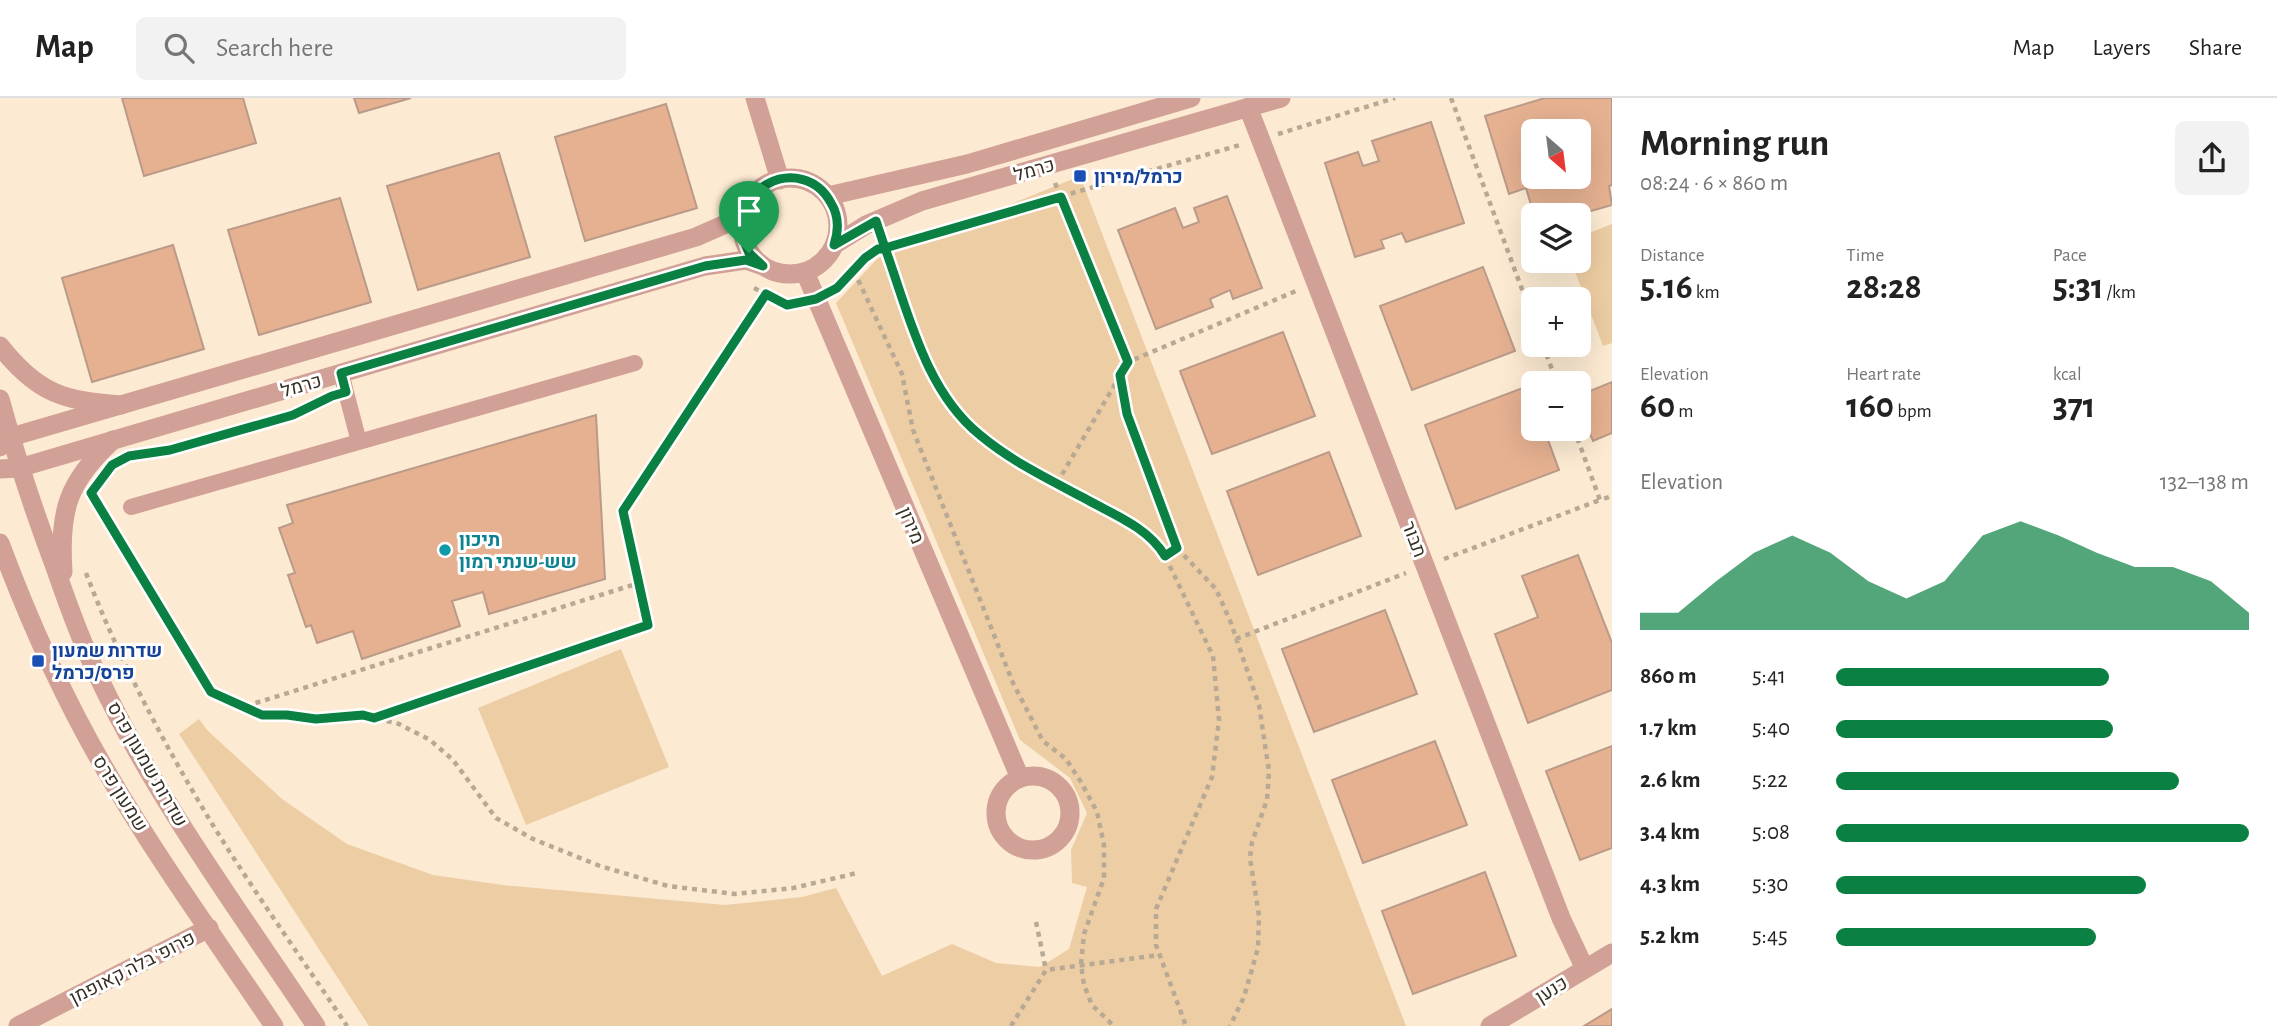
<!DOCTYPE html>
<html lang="en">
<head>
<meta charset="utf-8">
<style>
	:root { --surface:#fff; --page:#f2f2f2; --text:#222; --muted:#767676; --line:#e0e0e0; --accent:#0b8043 }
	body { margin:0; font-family:"Alegreya Sans",Heebo,sans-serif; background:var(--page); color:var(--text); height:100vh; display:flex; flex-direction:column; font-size:26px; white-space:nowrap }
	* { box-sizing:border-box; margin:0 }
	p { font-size:23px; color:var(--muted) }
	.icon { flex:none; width:38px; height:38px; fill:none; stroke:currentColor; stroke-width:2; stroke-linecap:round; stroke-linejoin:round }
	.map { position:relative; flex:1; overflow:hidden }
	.details { display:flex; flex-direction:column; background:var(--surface); width:665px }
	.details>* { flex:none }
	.needle { width:46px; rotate:152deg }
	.controls { position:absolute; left:1521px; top:21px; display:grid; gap:14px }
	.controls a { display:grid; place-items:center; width:70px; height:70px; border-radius:10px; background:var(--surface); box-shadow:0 7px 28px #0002; font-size:35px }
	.pin { position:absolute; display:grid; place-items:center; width:60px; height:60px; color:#fff; margin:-72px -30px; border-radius:50% 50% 50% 0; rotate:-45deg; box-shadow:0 0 7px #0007 }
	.pin .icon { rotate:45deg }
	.round { display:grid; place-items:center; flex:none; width:74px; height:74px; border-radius:10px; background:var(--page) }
	.headline { display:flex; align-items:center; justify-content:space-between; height:119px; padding:0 28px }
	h1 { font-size:38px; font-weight:700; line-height:52px }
	.stats { display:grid; grid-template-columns:repeat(3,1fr); gap:10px; height:119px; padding:7px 28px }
	.stats div { display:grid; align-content:center }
	.stats b { font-size:35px; font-weight:700 }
	.stats small { font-size:19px; font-weight:400 }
	.stats p { font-size:19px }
	.chart { height:196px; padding:14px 28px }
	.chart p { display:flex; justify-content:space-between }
	.chart svg { width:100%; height:126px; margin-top:7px; fill:var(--accent); opacity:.7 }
	ul { padding:0 28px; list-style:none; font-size:23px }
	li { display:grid; grid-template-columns:112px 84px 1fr; align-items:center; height:52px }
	li i { height:18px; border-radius:9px; background:var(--accent) }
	header { display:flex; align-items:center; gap:42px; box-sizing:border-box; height:98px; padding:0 35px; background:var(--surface); border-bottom:2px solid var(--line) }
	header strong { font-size:33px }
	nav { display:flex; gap:38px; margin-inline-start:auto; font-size:24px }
	.search { width:490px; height:63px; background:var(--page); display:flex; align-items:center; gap:18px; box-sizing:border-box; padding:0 24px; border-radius:10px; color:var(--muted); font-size:26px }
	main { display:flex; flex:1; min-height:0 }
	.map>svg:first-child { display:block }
	.green { fill:#edcda3 }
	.building { fill:#e5b191; stroke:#ba9a88; stroke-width:2; fill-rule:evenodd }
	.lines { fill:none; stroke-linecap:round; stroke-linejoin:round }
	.path { stroke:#b8a995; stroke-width:4.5; stroke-dasharray:5 5; stroke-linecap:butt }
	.service { stroke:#d1a096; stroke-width:16 }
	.minor { stroke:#d1a096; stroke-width:19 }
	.tertiary { stroke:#d1a096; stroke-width:19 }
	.route-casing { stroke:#fff; stroke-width:14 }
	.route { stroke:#0b8043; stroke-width:9 }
	.transit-dot { fill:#1a4fb4; stroke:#fff; stroke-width:2.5 }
	.culture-dot { fill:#0f9aa8; stroke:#fff; stroke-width:2.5 }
	.labels { text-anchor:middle; stroke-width:6; stroke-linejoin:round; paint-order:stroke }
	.street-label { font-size:19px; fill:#382f24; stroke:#fff }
	.transit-label { font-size:19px; font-weight:bold; fill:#164399; stroke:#fff; text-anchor:start }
	.culture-label { font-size:19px; font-weight:bold; fill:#0d838f; stroke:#fff; text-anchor:start }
</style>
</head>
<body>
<header>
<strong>Map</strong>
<div class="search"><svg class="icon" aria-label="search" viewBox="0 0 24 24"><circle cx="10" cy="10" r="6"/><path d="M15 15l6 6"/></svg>Search here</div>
<nav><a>Map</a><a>Layers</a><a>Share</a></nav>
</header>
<main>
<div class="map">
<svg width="1612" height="928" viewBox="0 0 1612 928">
	<rect width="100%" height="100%" fill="#fcead2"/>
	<path class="green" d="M1080 78 1406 928H369L179 636 199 621 207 632 282 701 347 746 433 777 503 787 725 807 802 799 836 790 882 878 952 846 996 865 1040 869 1069 851 1087 789 1072 785 1071 752 1087 715 1070 680 1020 642 836 205 878 160Z
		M1612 126V245L1603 248 1571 163H1578L1579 139Z
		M621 551 669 669 526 727 478 610Z"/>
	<path class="building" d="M122 0H243L256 45 144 78Z
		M354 0H411L359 15Z
		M1545 0H1612V87L1609 88 1612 107 1577 117H1534L1526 90 1509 96 1485 18ZM1533 33H1578V79H1533Z
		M666 6 697 110 585 143 555 39Z
		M1431 24 1464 125 1406 144 1402 135 1381 142 1384 150 1355 159 1325 65 1358 54 1363 68 1379 63 1372 43Z
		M499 55 530 159 418 192 387 88Z
		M1227 98 1262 190 1233 201 1230 192 1210 201 1213 209 1156 231 1118 132 1175 110 1183 130 1199 124 1194 110Z
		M340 100 371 204 259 237 228 132Z
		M173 147 204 251 92 284 62 180Z
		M1483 169 1515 253 1412 292 1380 208Z
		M1283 234 1315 318 1212 356 1180 273Z
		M1612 284V335L1593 343 1578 308V298Z
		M1528 288 1533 302V331H1544L1559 372 1456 411 1425 327Z
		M596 317 605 481 489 516 483 494 452 503 460 528 362 561 353 533 317 545 311 527 306 529 288 477 295 475 279 430 293 425 287 407Z
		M1329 354 1361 438 1258 477 1227 393Z
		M1578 457 1612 545V592L1528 625 1495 536 1538 519 1522 478Z
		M1385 512 1417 596 1314 634 1282 551Z
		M1435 643 1467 727 1363 765 1332 682Z
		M1612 648V750L1580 762 1546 673Z
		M1485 774 1516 858 1413 896 1382 813Z
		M1612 911V928H1584Z"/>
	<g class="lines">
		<path class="path" d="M1451 0 1533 221
			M1278 36 1395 0
			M1055 85 1128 264 1296 193
			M884 147 922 253 946 301 978 336 1022 366 1140 430 1163 454 1213 558 1219 622 1212 679 1156 811V847L1186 928
			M854 173 902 276 913 332 1013 585 1043 643 1066 661 1081 684 1097 714 1104 747V780L1084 836 1081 866 1084 887 1092 907 1114 928
			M754 190 787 207 797 205
			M834 191 865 161 878 151 1240 47
			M1543 247 1557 285
			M1120 277 1127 316 1177 450 1165 458
			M1574 331 1600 402 1612 398
			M158 354 170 353 294 317 307 310
			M1057 385 1128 264
			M93 399 211 594 262 617 287 616 316 621 363 617 399 626 430 642 453 662 496 720 533 741 600 768 668 788 735 796 793 790 857 775
			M1177 450 1216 491 1231 525 1259 607 1269 673 1267 702 1252 744 1250 760 1259 818 1258 850 1244 899 1230 928
			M1444 461 1600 402
			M86 475C117 557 163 644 208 719 251 790 301 859 347 928
			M1236 541 1406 475
			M246 608 639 485
			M374 620 648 527 623 413 767 195
			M1036 824 1046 872
			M1011 928 1046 872 1159 857"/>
		<path class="service" d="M341 275 359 344
			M131 409 635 265"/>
		<path class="minor" d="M755 0 780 82
			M1248 9 1561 820 1585 871
			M742 128a48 48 0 1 1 96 0a48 48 0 1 1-96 0Z
			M828 98 967 66 1191 0
			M834 147 866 127 922 103 1281 0
			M805 174 1020 680
			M0 349 11 339 696 139 737 121 744 113
			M0 371 19 370 705 168 746 162 763 168
			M996 715a37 37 0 1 1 74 0a37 37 0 1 1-74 0Z
			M18 928 209 830
			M1490 928 1612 855"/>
		<path class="tertiary" d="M0 248C37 295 63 303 121 307
			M0 301C16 359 35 416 56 472 68 507 81 543 97 576 156 701 240 814 316 928
			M0 445C29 523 63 599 105 671 156 759 217 843 274 928
			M63 474C59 413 67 384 113 342"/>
	</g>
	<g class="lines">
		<defs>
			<path id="route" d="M749 155 763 168 746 162 705 168 341 275 346 294 332 298 293 317 170 352 129 358 112 367 91 395 211 594 262 617H287L316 621 363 617 374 620 648 527 623 413 766 196 787 207 816 201 837 190 865 160 878 151 885 150C908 213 925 293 980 337 1011 363 1048 381 1084 400 1112 416 1148 429 1165 458L1177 450 1127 316 1120 277 1128 264 1061 99 885 150 876 123 834 147C839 132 839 118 831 105 803 52 718 90 749 155"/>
		</defs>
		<use href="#route" class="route-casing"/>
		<use href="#route" class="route"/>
	</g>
	<g class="transit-dot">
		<rect x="1073" y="71" width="14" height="14" rx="3.5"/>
		<rect x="31" y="556" width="14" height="14" rx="3.5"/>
	</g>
	<circle class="culture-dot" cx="445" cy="452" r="7"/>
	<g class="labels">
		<g class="street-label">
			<text transform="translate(1034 71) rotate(-16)" y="7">כרמל</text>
			<text transform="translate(301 287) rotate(-16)" y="7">כרמל</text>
			<text transform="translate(912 427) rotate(67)" y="7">מירון</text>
			<text transform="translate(1415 441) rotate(69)" y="7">תבור</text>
			<text transform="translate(148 666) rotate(60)" y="7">שדרות שמעון פרס</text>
			<text transform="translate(121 695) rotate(58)" y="7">שמעון פרס</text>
			<text transform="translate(132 869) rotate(-27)" y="7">פרופ' בלה קאופמן</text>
			<text transform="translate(1551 891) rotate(-31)" y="7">כנען</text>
		</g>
		<g class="transit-label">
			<text x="1094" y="85">כרמל/מירון</text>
			<text x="52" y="559">שדרות שמעון<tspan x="52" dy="22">פרס/כרמל</tspan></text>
		</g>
		<g class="culture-label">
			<text x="459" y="448">תיכון<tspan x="459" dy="22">שש-שנתי רמון</tspan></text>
		</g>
	</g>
</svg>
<div class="controls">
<a><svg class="needle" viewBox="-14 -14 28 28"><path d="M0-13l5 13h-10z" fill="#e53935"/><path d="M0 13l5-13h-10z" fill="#767676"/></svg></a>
<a><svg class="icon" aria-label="layers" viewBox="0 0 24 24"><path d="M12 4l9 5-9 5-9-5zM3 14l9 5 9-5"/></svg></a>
<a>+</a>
<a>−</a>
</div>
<div class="pin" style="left:749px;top:155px;background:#1e9e55"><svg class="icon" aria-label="arrive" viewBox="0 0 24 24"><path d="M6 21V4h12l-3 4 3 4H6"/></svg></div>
</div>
<section class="details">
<div class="headline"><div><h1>Morning run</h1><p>08:24 · 6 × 860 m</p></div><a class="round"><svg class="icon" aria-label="share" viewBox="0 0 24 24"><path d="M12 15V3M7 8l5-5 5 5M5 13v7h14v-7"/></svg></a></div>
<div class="stats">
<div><p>Distance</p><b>5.16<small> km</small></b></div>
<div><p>Time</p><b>28:28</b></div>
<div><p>Pace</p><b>5:31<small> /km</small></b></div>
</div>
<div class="stats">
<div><p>Elevation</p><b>60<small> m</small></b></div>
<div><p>Heart rate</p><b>160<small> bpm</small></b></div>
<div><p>kcal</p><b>371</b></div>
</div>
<div class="chart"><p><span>Elevation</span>132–138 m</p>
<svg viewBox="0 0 160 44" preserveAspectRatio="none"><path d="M0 44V38L10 38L20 27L30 17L40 11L50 17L60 27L70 33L80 27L90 11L100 6L110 11L120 17L130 22L140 22L150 27L160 38V44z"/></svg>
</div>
<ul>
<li><b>860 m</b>5:41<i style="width:66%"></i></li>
<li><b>1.7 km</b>5:40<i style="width:67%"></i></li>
<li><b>2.6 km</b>5:22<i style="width:83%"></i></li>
<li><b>3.4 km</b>5:08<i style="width:100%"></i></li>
<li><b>4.3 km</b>5:30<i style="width:75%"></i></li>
<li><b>5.2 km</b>5:45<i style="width:63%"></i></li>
</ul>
</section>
</main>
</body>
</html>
